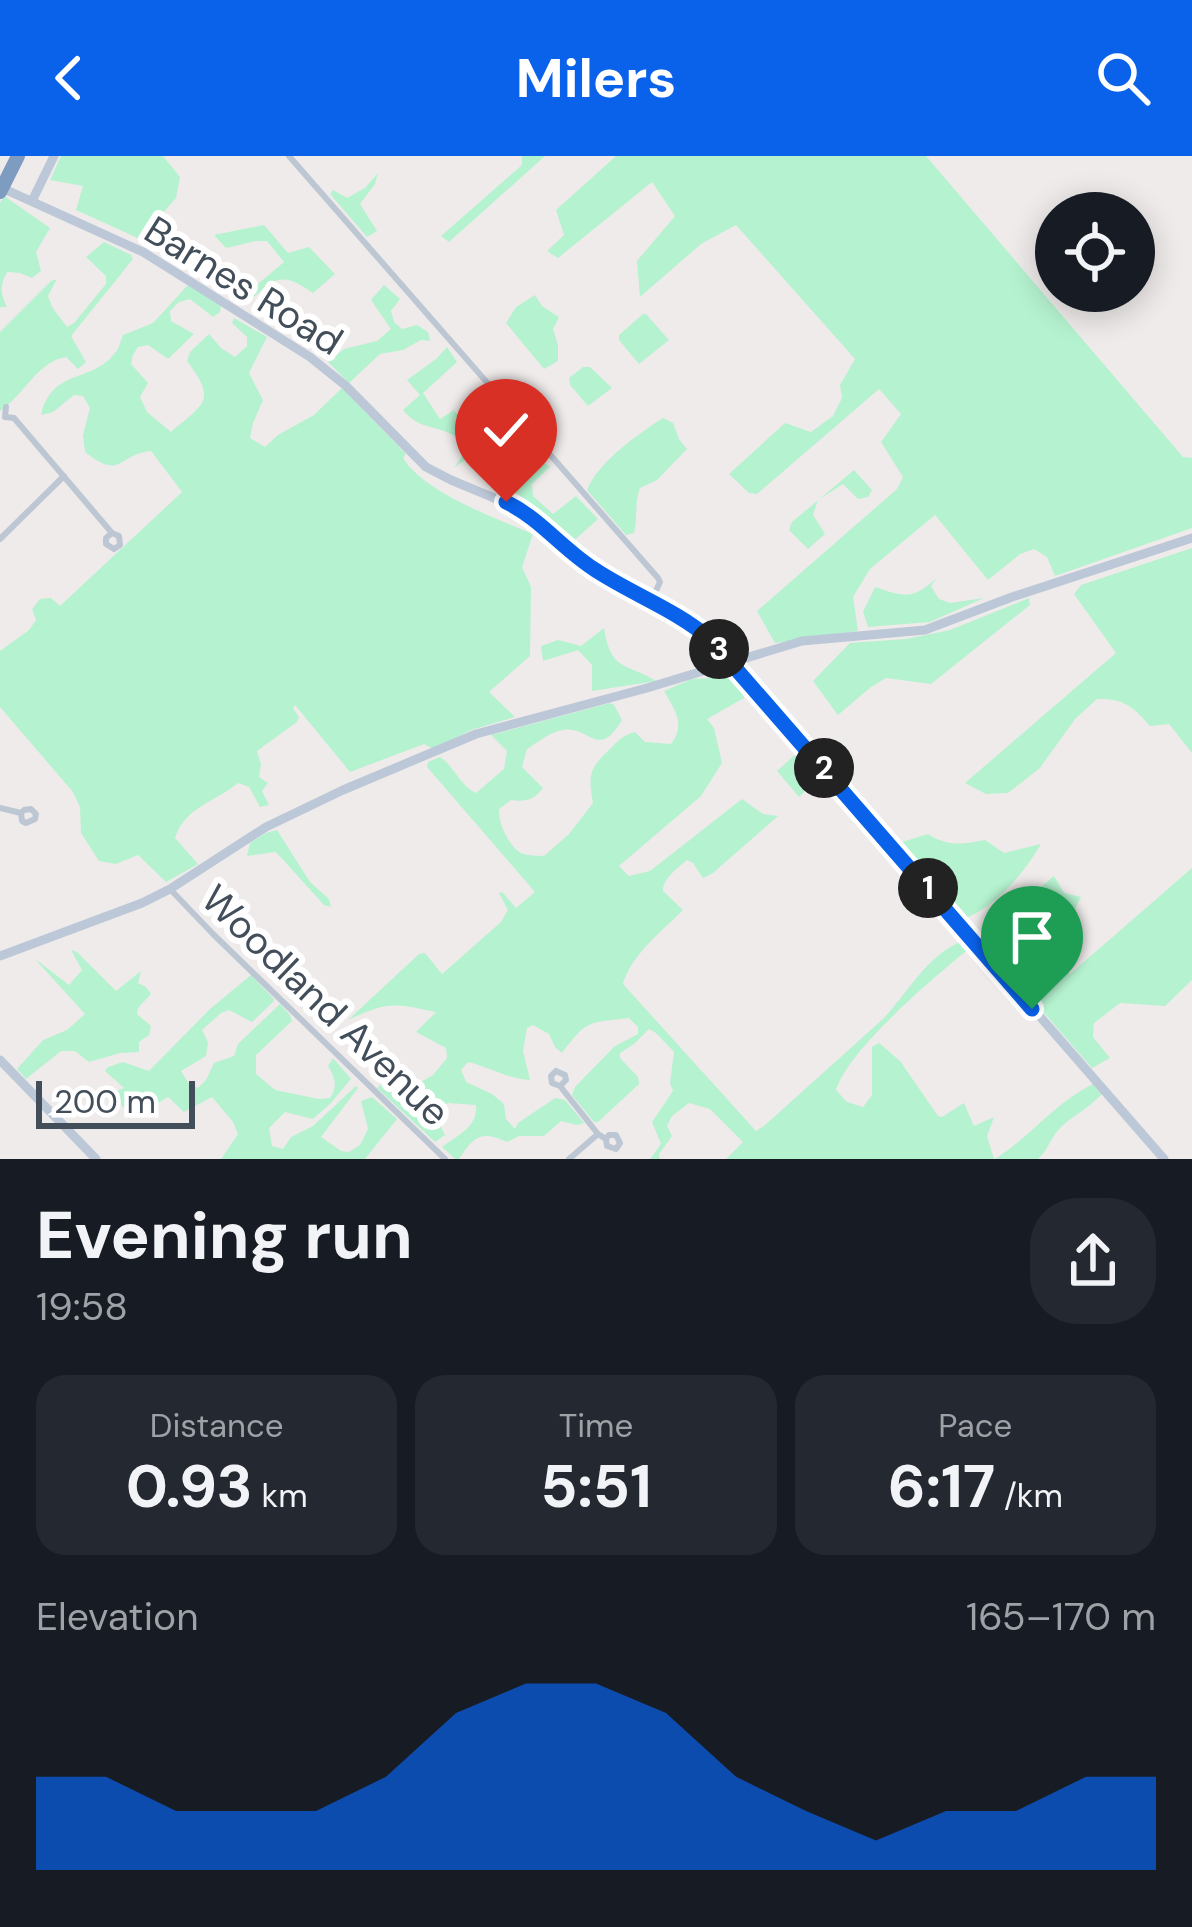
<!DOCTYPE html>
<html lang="en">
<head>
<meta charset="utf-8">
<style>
	:root { --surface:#171b24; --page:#242831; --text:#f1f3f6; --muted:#9ea1a6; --accent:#0a62ea }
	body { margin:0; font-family:"DM Sans",sans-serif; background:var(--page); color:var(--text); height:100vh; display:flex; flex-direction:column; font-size:45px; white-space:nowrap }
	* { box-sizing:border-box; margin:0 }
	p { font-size:39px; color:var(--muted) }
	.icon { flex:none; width:66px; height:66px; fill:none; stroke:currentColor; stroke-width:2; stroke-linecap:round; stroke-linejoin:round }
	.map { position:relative; height:1003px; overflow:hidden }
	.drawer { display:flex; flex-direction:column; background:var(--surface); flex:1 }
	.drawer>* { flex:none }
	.controls { position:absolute; left:1035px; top:36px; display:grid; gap:24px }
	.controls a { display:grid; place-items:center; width:120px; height:120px; border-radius:50%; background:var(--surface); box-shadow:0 6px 30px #0003; font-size:60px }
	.scale { position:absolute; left:36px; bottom:30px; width:159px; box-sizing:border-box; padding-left:12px; border:6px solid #434e5b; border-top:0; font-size:33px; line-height:42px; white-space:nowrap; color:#434e5b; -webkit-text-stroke:9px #fff; paint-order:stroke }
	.pin { position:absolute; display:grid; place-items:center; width:102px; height:102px; color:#fff; margin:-123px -51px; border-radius:50% 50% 50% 0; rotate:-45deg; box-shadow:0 0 12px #0007 }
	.pin .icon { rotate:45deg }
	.km { position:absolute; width:60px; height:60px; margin:-30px; border-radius:50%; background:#222; color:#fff; font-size:33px; line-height:60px; text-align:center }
	.round { display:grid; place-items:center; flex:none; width:126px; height:126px; border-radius:48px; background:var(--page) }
	.head { display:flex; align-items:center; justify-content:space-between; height:204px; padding:0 36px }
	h1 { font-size:66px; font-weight:700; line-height:90px }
	.metrics { display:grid; grid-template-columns:repeat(3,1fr); gap:18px; height:204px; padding:12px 36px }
	.metrics div { display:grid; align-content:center; border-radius:30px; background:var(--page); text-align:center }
	.metrics b { font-size:60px; font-weight:700 }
	.metrics small { font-size:33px; font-weight:400 }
	.metrics p { font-size:33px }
	.chart { height:336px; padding:24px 36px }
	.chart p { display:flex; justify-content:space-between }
	.chart svg { width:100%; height:216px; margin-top:12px; fill:var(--accent); opacity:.7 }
	header { display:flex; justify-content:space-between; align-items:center; height:156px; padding:0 36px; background:var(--accent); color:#fff; font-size:54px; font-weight:700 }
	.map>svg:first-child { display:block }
	.green { fill:#b5f2cf }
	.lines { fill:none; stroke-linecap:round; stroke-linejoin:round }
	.street { stroke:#bdc7d3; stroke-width:6 }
	.secondary { stroke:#bcc8d7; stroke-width:9 }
	.highway { stroke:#7e9bc0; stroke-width:14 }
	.route-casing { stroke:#fff; stroke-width:24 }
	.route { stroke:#0a62ea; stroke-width:15 }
	.labels { text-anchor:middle; stroke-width:12; stroke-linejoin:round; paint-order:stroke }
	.street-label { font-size:39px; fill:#434e5b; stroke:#fff }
</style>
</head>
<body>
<header><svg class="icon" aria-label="back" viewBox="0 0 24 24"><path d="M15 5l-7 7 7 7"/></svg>Milers<svg class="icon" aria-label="search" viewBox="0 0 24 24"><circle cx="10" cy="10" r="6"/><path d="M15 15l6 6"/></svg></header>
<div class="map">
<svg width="1192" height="1003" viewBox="0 0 1192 1003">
	<rect width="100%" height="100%" fill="#efebeb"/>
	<path class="green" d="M61 0H163L180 21 176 42 140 83 76 54 83 30 50 24Z
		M522 0H545L449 86 441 80 522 9Z
		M616 0H926L1183 301 1192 302V372L1055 420 1047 401 1034 393 1020 398 988 424 935 359 870 413 853 441 858 475 775 487 757 455 897 333 903 321 881 286 901 258 879 233 757 338 749 337 729 318 785 267 811 276 833 260 842 242 840 229 855 203 736 69 701 88 640 141 637 105 675 60 652 26 558 102 547 95 564 79 556 54Z
		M378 17 375 28 360 48 377 75 367 81 330 38 333 34 347 42 365 32Z
		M4 40 50 72 36 96 41 115 32 122 20 117 7 116C0 129 0 137 7 151H0V47Z
		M264 69 288 97 309 91 335 118 313 137C278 112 273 125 245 149L240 143 284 106 267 85H256L226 92 214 79Z
		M104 86 131 99 133 103 71 180 86 206 78 213 66 201C37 206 24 239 0 255V176L51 125 57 123 48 140 52 151 67 171 74 167 106 128V120L86 101Z
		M188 129 221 150 220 156 213 161 190 143 179 146 170 155 171 165 194 178 168 203 148 189 138 191 133 199 131 208 148 227 140 241 147 256 171 276C205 247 217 245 187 205L190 196 209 178 221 192 235 201 247 190V181L232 167 234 162 267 181 249 217 263 244 253 267 250 282 265 291 278 279 314 259 342 232 406 298 403 302C425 337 495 362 533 378L522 411 531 431 530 500 489 536 515 561 471 574 433 593 424 588 350 616 295 549 293 552 299 561 297 566 257 595 261 608 259 621 268 627 262 635 269 649 260 651 249 631 238 627C215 646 185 651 175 682L198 708 166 726 138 699 116 708 99 705 81 677 80 651 73 636 0 551V495L29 474 36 464 32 453 40 443 51 442 60 450 182 336 151 295C116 299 122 325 85 296L83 279 90 252 83 240 74 239 53 256 41 259C52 212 92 227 114 198 119 193 120 186 123 179L153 167Z
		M384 129 400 143 391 155 394 166 402 173 417 169 428 176 430 185 421 184 403 194 380 198 349 227 328 206 344 193 377 185 391 173 371 144Z
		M535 139 542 150 559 161 553 173 558 189V205L544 213 506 167 516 151Z
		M643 158H646L669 184 639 208 619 184V179Z
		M447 191 457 206 423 237 440 263 454 254 465 271 503 278 519 308 539 302 550 311 532 328 533 340 553 358 576 340 598 363 570 388 536 358 495 333 505 315 495 300 480 293 454 312 469 290C463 286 458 281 451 278 432 269 417 272 403 254L420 239 407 224 436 203Z
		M583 211H590L612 232 588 250 570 229 569 222Z
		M663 262 673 267 679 283 687 293 657 324 640 332C634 348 638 361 634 377L626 379 587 334C599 305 637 279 663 262Z
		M854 314 872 334 868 341 858 343 843 328 818 344 813 359 825 378 808 393 789 374 792 366Z
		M1192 392V597L1169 568 1150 570C1133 550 1123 542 1097 543L1075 563 1040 612 1008 637 986 638 965 627 1116 497 1074 438 1081 429Z
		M937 422 931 430 939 443 950 447 984 442 930 466 868 471 863 456 875 431C905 441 912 444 937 422Z
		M1029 442 1030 449 931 528 886 522 871 531 838 559 813 525 850 487 906 483 950 474Z
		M604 472C611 516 625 506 656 525L592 535V509L578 494 543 505 541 490 558 484 581 490Z
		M730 521 744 535V542L707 563 714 572 722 607 701 640 619 710 629 720 650 715 742 643 763 658 778 660 713 717 703 722 693 707 687 704C677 713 663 722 663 735L683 754C662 775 631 799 623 828L756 975 764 970 884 862C908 836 926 801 960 786L966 795C931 824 849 893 836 934L847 946 863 951 872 939V891L879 887 900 905 938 960 942 961 964 947 974 970 994 961 987 980 994 1003H726L743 986 710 953 689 947 672 960 667 970 672 980 659 998 660 1003H650L661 988 652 966 673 935 670 927 674 896 656 877 649 873 634 888 620 897V902L638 921 639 928 598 966H594L572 939 575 931 615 890 638 878V871L629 862C588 867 588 863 562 897L555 891 549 878 533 869 527 872 523 895 530 924C508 923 489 911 468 906L461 914 466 926 492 938 504 948 506 963 515 973 518 967 555 942 565 944 584 967 577 969 561 965 544 980H519L507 986C481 974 474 980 459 1003H455L442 991C458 979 478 971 476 949L448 947 438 953 437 964 445 979 435 986 377 932 385 925H393L405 935 433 919 447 902 446 892 416 876 436 856C394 847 388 845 348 864L419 798 425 797 442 818 501 766 508 754 499 737 502 736 516 752 535 736 427 611 428 606 440 601C455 611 460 630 476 637L504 613 507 595 491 579 610 547 614 549 622 564C598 605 589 569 563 574 550 576 538 586 527 593L522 611 543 632C534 644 526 646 511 644L499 653C498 667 509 692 523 698 526 699 540 700 544 700L569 678 593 647C588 618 589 613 610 593 619 584 623 579 635 576L645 586 671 588C686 568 675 555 664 535L692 523Z
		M798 596 820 621 799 641 777 615Z
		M277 674 310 726 329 743 331 751 324 749 276 696 247 700 250 687 266 677Z
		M928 678C947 691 964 688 985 684L1004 697 1041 688C1024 717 995 752 963 763L899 687Z
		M1192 712V824L1165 850 1120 847 1094 867 1093 881 1110 902 1092 912 999 805 1036 787 1044 766 1029 741 1054 720 1064 737 1081 741 1054 794 1070 818Z
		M71 794 77 796 116 835 141 815 138 827 146 831 151 838 138 852 137 858 151 870 149 879 139 886V896L120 897 89 906 75 895H61L26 923 17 913 43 884 67 874 85 858 34 802 69 829 82 814Z
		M251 819 274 843 273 846 252 866 229 854 221 857 202 874 208 886 206 900 181 915 189 928 198 932 206 924 214 907 234 900 238 888 280 848 290 859 292 865 256 899V918L275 934 319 943 330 942C338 930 335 922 328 910L333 902 351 923 331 947 313 963 285 956 269 972 272 990 283 993 291 981 313 970 356 930 358 932 321 981 341 995 349 996 360 989 368 973 361 945 372 941 397 963 365 1003H221L238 978 233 966 212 941 184 956 168 941 145 955 131 959 121 949 117 935 124 932 105 915 108 911 123 906 149 915 210 853Z
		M1093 928 1102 938C1088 953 1074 959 1062 970 1051 980 1049 993 1038 1003H995C1030 981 1055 947 1093 928Z"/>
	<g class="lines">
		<path class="street" d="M289 0 658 422 660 426 652 443
			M6 251 5 261 14 262 112 377 119 380 120 389 114 393
			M112 377 106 382V388L114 393
			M0 383 64 320
			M0 652 21 657 24 654 31 653 36 658 35 663
			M21 657 22 665 26 667 35 663
			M170 733 213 778 445 1003
			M556 915 551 920 552 927 560 930 598 978 606 983 607 990 616 993 620 987
			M556 915 565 919 566 924 560 930
			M606 983 609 979H616L620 987
			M569 1003 598 978"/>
		<path class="secondary" d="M0 31 143 96 310 201 346 230 426 311 451 324 518 352 592 412 662 450 700 474 731 506 1164 1003
			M32 45 54 0
			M0 800 142 747 170 733 266 671 343 634 476 578 647 532 802 485 925 474 1012 441 1192 382
			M0 904 96 1003"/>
		<path class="highway" d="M0 36 18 0"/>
	</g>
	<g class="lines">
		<defs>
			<path id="route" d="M506 346C541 363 564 395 597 415 634 439 676 454 710 483L1032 853"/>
		</defs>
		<use href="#route" class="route-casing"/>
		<use href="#route" class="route"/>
	</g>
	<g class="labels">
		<g class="street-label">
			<text transform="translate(244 129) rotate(32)" y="14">Barnes Road</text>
			<text transform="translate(326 849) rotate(44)" y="14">Woodland Avenue</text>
		</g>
	</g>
</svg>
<div class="controls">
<a><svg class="icon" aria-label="locate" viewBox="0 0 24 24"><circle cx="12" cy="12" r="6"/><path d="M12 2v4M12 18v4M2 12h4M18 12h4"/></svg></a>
</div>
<div class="scale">200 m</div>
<div class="pin" style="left:1032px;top:853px;background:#1e9e55"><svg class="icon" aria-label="arrive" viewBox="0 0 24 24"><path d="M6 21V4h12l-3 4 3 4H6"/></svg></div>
<div class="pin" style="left:506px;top:346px;background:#d93025"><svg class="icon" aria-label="check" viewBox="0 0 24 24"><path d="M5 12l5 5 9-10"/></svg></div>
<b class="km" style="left:928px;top:732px">1</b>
<b class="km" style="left:824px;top:612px">2</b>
<b class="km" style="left:719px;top:493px">3</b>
</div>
<section class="drawer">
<div class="head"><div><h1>Evening run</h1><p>19:58</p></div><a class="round"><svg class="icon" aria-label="share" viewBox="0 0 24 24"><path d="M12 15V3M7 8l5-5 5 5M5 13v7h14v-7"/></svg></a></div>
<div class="metrics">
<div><p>Distance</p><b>0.93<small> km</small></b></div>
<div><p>Time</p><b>5:51</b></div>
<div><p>Pace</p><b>6:17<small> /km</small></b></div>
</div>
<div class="chart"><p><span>Elevation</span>165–170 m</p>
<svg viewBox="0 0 160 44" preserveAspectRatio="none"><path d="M0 44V25L10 25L20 32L30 32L40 32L50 25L60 12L70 6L80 6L90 12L100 25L110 32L120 38L130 32L140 32L150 25L160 25V44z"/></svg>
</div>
</section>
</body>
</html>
